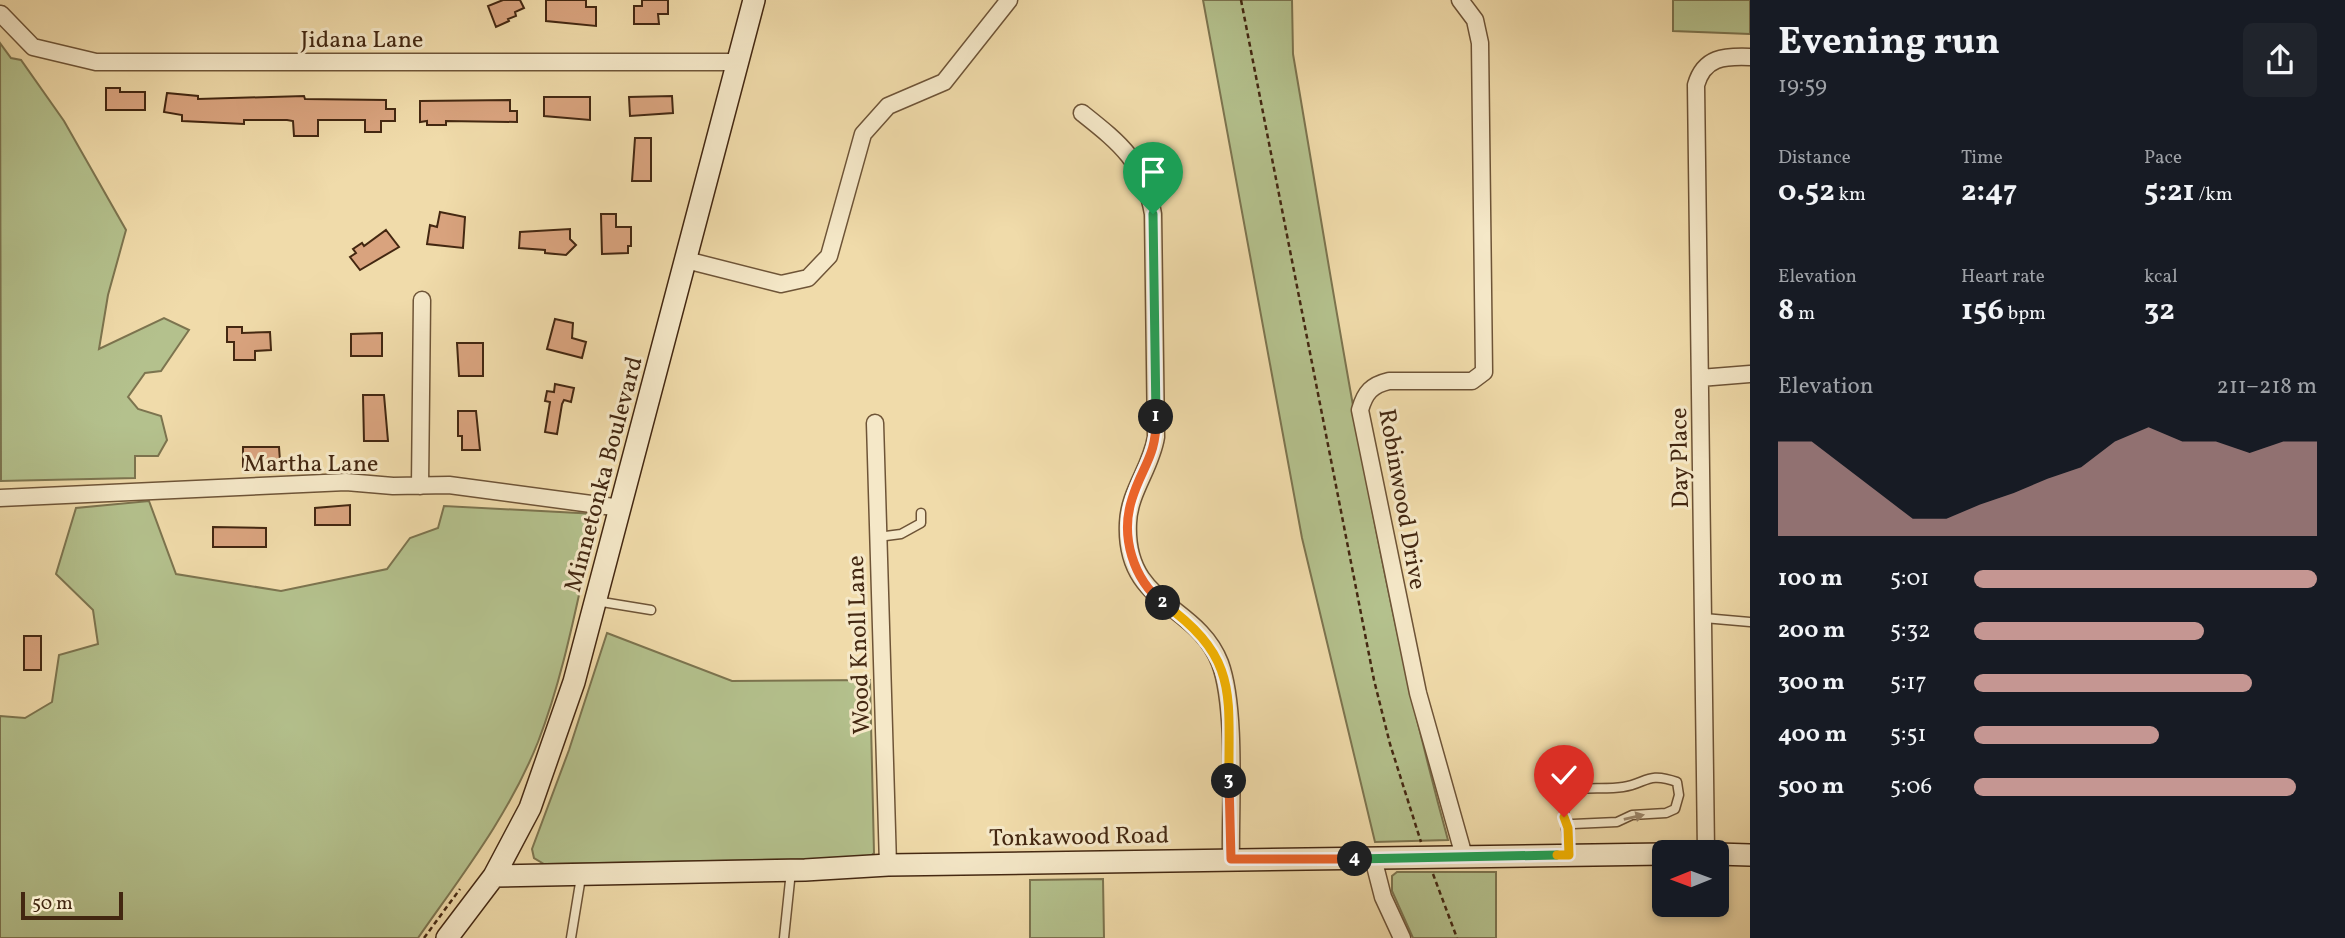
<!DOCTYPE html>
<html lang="en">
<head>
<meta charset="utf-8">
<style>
	:root { --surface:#171b24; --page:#20242c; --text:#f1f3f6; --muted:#9ea1a6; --accent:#c59692 }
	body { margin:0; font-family:Vollkorn,serif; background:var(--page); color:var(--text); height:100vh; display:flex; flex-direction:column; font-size:26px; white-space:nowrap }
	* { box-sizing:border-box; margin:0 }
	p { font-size:23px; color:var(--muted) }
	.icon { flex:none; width:38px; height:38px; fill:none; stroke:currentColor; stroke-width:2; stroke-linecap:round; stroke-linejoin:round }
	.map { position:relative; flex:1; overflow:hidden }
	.drawer { display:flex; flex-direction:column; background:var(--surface); width:595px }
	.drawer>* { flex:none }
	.needle { width:46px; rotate:269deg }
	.fabs { position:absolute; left:1652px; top:840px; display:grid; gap:14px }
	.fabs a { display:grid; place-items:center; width:77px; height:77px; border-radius:10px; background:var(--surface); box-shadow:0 4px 10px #0003; font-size:35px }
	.scale { position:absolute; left:21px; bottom:18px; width:102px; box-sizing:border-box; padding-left:7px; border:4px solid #432711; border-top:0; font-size:19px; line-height:24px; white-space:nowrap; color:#432711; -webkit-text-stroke:5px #f5e8c8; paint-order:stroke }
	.pin { position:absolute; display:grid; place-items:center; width:60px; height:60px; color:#fff; margin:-72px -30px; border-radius:50% 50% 50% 0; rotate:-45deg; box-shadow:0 0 7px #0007 }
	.pin .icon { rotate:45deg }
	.km { position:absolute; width:35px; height:35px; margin:-18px; border-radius:50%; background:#222; color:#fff; font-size:19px; line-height:35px; text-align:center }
	.round { display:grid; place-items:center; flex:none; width:74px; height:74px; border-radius:10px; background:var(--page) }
	.headline { display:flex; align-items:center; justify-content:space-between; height:119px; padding:0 28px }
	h1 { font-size:38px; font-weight:700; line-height:52px }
	.metrics { display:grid; grid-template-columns:repeat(3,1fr); gap:10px; height:119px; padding:7px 28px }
	.metrics div { display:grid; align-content:center }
	.metrics b { font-size:30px; font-weight:700 }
	.metrics small { font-size:19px; font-weight:400 }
	.metrics p { font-size:19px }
	.chart { height:196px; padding:14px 28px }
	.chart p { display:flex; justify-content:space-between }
	.chart svg { width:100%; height:126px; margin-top:7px; fill:var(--accent); opacity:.7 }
	ul { padding:0 28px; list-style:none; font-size:23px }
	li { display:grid; grid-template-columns:112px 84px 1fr; align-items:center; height:52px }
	li i { height:18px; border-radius:9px; background:var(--accent) }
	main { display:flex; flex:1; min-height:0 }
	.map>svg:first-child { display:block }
	.green { fill:#b4c18d; stroke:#7c744f; stroke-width:2 }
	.building { fill:#d9a37e; stroke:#432711; stroke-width:2 }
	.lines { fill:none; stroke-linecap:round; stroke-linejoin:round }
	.lane-casing { stroke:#6e5437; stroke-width:11 }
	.street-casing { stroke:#6e5437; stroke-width:19 }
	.secondary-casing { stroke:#432711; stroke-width:24 }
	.path { stroke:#432711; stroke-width:2.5; stroke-dasharray:5 3.5; stroke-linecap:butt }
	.lane { stroke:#f5e8c8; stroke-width:8 }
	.street { stroke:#f5e8c8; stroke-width:16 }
	.secondary { stroke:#f5e8c8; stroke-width:21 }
	.oneway { fill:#9c886c }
	.split-1-casing { stroke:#fff; stroke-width:14 }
	.split-2-casing { stroke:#fff; stroke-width:14 }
	.split-3-casing { stroke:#fff; stroke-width:14 }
	.split-4-casing { stroke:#fff; stroke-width:14 }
	.split-5-casing { stroke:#fff; stroke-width:14 }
	.split-6-casing { stroke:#fff; stroke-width:14 }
	.split-1 { stroke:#22a559; stroke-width:9 }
	.split-2 { stroke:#f0652b; stroke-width:9 }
	.split-3 { stroke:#f5b400; stroke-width:9 }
	.split-4 { stroke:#f0652b; stroke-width:9 }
	.split-5 { stroke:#22a559; stroke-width:9 }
	.split-6 { stroke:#f5b400; stroke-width:9 }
	.labels { text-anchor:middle; stroke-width:6; stroke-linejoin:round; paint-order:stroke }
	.street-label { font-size:24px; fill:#432711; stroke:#f5e8c8 }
</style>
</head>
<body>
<main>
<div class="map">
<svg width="1750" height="938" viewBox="0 0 1750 938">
	<rect width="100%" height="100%" fill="#f0dbaa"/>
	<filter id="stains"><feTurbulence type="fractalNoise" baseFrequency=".00286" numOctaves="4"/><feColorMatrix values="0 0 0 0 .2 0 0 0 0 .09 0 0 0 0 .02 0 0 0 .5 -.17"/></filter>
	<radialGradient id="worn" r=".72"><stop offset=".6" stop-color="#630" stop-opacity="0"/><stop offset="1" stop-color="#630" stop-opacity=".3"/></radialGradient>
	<path class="green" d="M1203 0H1292L1293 54C1338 316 1377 583 1448 840L1375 842 1302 538Z
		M1673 0H1750V34L1673 31Z
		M0 43 11 58 21 60 64 121 126 230 108 295 99 349 164 318 189 330 161 371 145 373 128 397 138 409 161 416 167 440 158 456H135V478L1 481Z
		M149 501 176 574 281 591 387 569 410 538 438 528 444 506 597 514C579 590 566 670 538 742 509 815 462 875 418 938H0V716L25 718 52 702 59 655 98 644 93 610 56 574 76 508Z
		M607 633 732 681 870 680 874 853 869 858 544 864 534 858 532 849 569 750Z
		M1397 872H1496V938H1413L1392 891V876Z
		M1103 879 1104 938H1030V880Z"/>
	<path class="building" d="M503 0H520L524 8 515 12 516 16 508 19 509 21 496 27 488 6Z
		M546 0H586V7H596V26L546 21Z
		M642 0H668V14H658L659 24H634V6H642Z
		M106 88H120V92H145V110H106Z
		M167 93 198 96V99L304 96 305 99 386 100V109H395V121H381V132H365V120H318V136H294L293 121 287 120H244V124L182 121V115L164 112Z
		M672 96 673 113 630 116 629 97Z
		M544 97H590V120L544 116Z
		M510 100V111H517V122L446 121V125H427V121L420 122V101Z
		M635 138H651V181H632Z
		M440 212 465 217 463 248 427 244 430 225 437 227Z
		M601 214H616V227H631V246H628V253L602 254Z
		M570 229V239L576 245 566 255 545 253V250L519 248 520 232Z
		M386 230 399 247 360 270 350 257 356 253 353 249 362 243 364 246Z
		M555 319 573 323 572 338 586 342 582 358 547 349Z
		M227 327H242V333L270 332 271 350 255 351V360H234V342H227Z
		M382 333V356H351V334Z
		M457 343H483V376H459Z
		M555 384 574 388 571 402 564 400 562 404 557 434 545 432 550 402 545 401 547 391 554 392Z
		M363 395H384L388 441H364Z
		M458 411H476L480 450H462V436H458Z
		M243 447H279L280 461H272V467L243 468Z
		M350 505V525H315V508Z
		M213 527 266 528V547H213Z
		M24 636H41V670H24Z"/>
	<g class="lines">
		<defs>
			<path id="lane" d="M878 537 901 534 921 523V513
				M596 601 651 610
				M1704 618 1750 622
				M1568 828 1573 824 1617 822 1632 815 1666 813 1675 809 1679 795 1677 782C1647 771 1646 784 1623 787 1604 790 1585 786 1566 791 1561 813 1568 832 1569 854
				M571 938 581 877
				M784 938 791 871"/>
			<path id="street" d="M1460 0 1475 20 1480 43 1484 372 1472 381H1389C1372 385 1365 392 1360 410L1418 693 1464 856
				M1 14 33 47 96 62H739
				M1082 113C1121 144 1144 162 1153 214L1156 437C1151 468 1129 492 1128 523 1124 606 1197 603 1220 663 1237 709 1230 807 1231 859
				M686 260 781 284 808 278 829 256 863 134 888 106 944 82 1009 0
				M1700 378 1750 374
				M875 423 888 865
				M420 486 422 300
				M0 498 346 482 393 486 449 485 621 508
				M1706 852 1696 85C1704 57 1724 56 1750 57
				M1373 858 1383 897 1402 938"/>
			<path id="secondary" d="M1717 854 1750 855
				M494 876 805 870 888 865 1664 854
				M447 938 494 876 530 808 574 682 754 0"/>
		</defs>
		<use href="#lane" class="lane-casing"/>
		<use href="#street" class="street-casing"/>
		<use href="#secondary" class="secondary-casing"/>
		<path class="path" d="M1241 0 1374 680 1390 744 1421 842
			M1433 874 1457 938
			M424 938 460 889"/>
		<use href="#lane" class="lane"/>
		<use href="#street" class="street"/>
		<use href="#secondary" class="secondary"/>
	</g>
	<defs><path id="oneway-solid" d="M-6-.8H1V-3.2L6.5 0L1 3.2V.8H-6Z" transform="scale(1.75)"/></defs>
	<use class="oneway" href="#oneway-solid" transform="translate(1634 817) rotate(-13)"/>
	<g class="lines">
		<defs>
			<path id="split-1" d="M1153 214 1156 417"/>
			<path id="split-2" d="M1156 417C1157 456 1142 466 1132 499 1120 536 1133 579 1163 603"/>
			<path id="split-3" d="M1163 603C1240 659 1228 694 1229 781"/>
			<path id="split-4" d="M1229 781 1231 859H1355"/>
			<path id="split-5" d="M1355 859 1557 855"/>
			<path id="split-6" d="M1557 855H1569L1568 828 1564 817"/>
		</defs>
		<use href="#split-1" class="split-1-casing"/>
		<use href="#split-2" class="split-2-casing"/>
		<use href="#split-3" class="split-3-casing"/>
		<use href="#split-4" class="split-4-casing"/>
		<use href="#split-5" class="split-5-casing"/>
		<use href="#split-6" class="split-6-casing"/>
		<use href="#split-1" class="split-1"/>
		<use href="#split-2" class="split-2"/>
		<use href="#split-3" class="split-3"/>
		<use href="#split-4" class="split-4"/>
		<use href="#split-5" class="split-5"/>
		<use href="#split-6" class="split-6"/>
	</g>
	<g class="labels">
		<g class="street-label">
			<text x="362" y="47">Jidana Lane</text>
			<text transform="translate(1679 458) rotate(-91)" y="8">Day Place</text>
			<text x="311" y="471">Martha Lane</text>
			<text transform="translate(603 474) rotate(-75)" y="8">Minnetonka Boulevard</text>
			<text transform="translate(1403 499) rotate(80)" y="8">Robinwood Drive</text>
			<text transform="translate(858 645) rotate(-92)" y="8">Wood Knoll Lane</text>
			<text transform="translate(1079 836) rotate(-1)" y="8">Tonkawood Road</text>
		</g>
	</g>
	<rect width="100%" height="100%" filter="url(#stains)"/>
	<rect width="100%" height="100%" fill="url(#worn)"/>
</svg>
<div class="fabs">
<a><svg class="needle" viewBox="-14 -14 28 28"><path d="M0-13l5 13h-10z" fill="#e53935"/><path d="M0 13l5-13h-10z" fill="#9ea1a6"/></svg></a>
</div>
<div class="scale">50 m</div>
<div class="pin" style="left:1153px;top:214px;background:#1e9e55"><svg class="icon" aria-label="arrive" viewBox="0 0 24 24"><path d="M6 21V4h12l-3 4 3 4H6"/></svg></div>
<div class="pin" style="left:1564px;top:817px;background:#d93025"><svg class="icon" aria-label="check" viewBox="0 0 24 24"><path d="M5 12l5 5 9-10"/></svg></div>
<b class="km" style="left:1156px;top:417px">1</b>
<b class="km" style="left:1163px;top:603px">2</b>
<b class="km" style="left:1229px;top:781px">3</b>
<b class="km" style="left:1355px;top:859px">4</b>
</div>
<section class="drawer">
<div class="headline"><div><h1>Evening run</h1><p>19:59</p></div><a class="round"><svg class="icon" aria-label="share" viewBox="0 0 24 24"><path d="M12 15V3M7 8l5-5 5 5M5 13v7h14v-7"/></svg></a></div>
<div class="metrics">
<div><p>Distance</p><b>0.52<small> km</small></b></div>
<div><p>Time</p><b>2:47</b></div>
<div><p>Pace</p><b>5:21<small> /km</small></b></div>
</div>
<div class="metrics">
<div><p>Elevation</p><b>8<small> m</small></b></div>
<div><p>Heart rate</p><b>156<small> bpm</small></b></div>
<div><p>kcal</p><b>32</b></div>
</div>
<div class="chart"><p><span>Elevation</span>211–218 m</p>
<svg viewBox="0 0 160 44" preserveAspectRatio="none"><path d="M0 44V11L10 11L20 20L30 29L40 38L50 38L60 33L70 29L80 24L90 20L100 11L110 6L120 11L130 11L140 15L150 11L160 11V44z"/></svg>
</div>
<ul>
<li><b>100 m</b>5:01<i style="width:100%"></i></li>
<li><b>200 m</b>5:32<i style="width:67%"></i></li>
<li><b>300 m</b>5:17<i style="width:81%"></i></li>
<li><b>400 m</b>5:51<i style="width:54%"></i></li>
<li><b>500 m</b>5:06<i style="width:94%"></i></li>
</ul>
</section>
</main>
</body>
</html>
